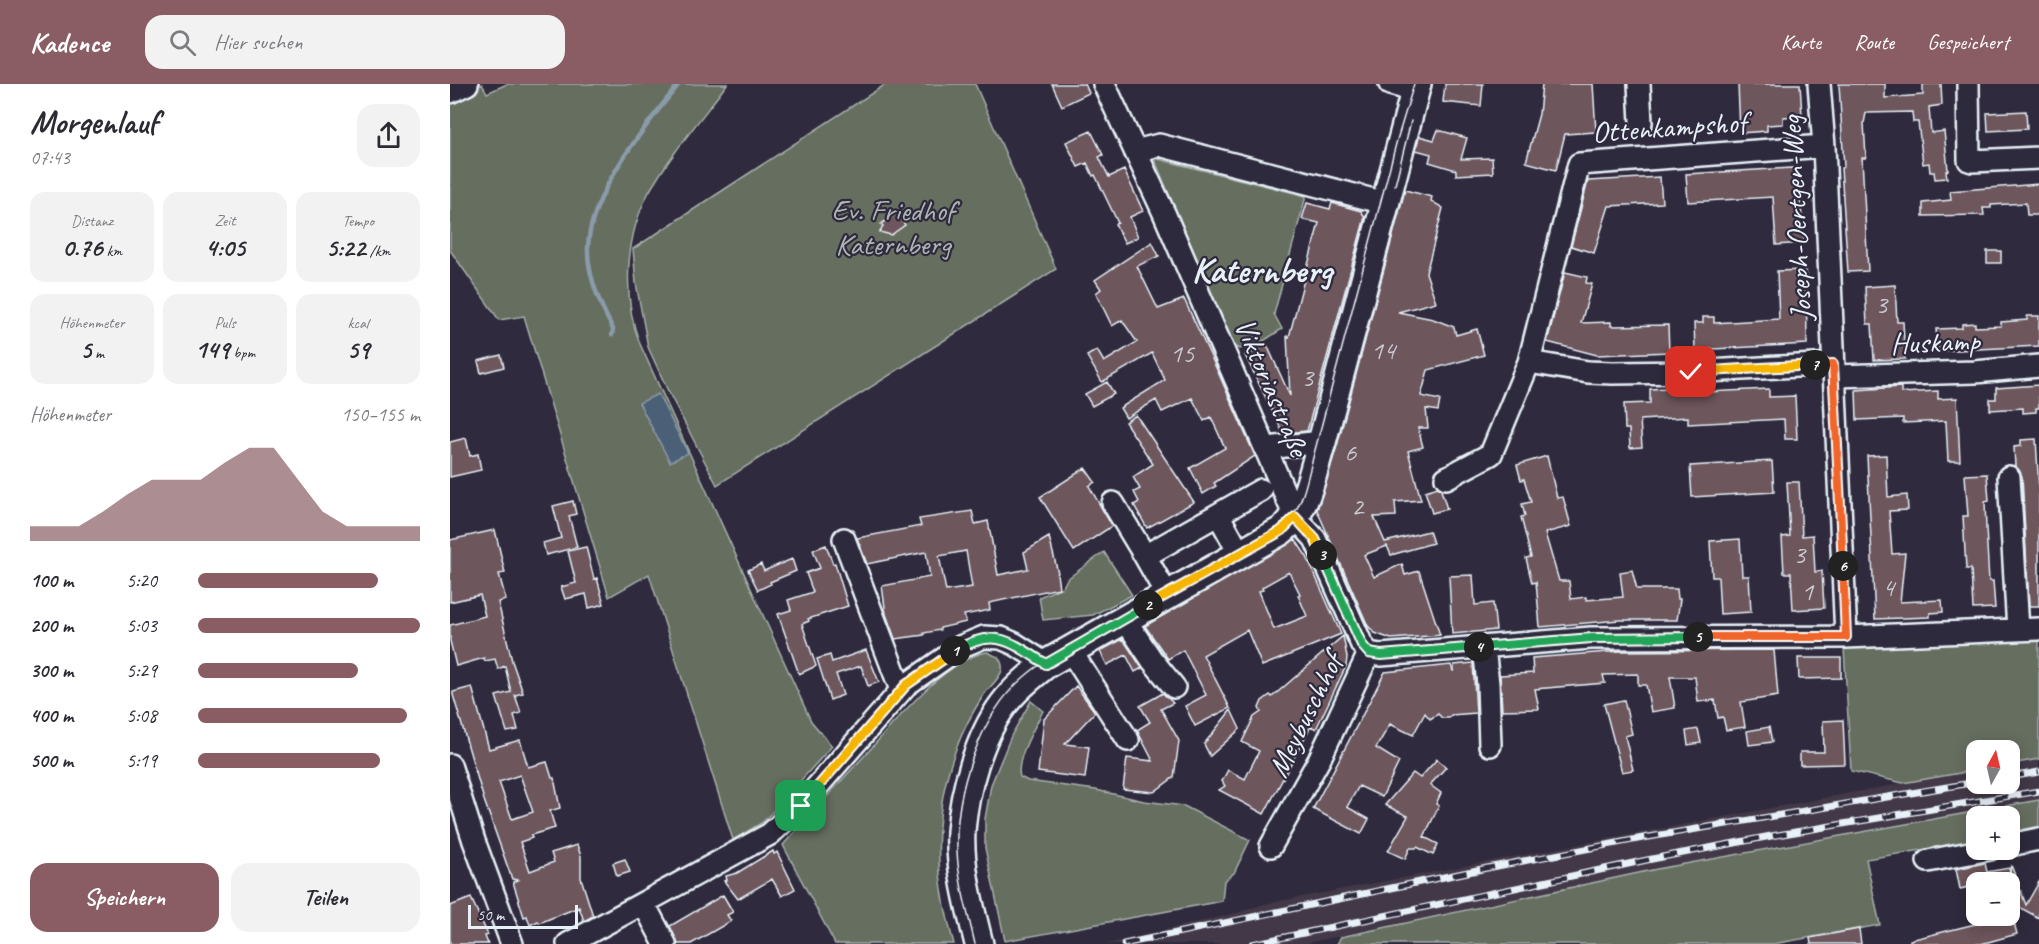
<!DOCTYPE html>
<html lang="de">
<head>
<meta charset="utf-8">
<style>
	:root { --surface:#fff; --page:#f2f2f3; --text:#2b2b33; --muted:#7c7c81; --accent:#8a5d65 }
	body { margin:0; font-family:Caveat,sans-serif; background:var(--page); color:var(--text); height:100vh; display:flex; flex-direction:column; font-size:22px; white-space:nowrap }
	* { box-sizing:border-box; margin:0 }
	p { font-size:20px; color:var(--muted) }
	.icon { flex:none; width:33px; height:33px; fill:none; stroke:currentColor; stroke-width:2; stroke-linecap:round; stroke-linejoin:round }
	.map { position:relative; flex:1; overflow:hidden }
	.drawer { display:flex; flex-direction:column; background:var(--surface); width:450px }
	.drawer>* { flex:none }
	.needle { width:39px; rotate:8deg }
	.controls { position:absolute; left:1516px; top:656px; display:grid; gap:12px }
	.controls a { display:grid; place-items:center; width:54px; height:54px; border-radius:12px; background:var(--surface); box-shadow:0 3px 15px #0003; font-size:30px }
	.scale { position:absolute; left:18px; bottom:15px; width:110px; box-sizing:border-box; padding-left:6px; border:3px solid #e8f1f8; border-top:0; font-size:16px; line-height:21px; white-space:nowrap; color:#e8f1f8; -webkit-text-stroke:4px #2f2a3d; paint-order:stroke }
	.pin { position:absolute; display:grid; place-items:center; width:51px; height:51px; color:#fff; margin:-26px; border-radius:12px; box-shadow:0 3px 9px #0006 }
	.km { position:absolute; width:30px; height:30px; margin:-15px; border-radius:50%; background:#222; color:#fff; font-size:16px; line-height:30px; text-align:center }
	.round { display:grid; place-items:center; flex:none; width:63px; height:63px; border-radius:18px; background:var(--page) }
	.headline { display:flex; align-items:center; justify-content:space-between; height:102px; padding:0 30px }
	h1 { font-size:33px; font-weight:600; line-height:45px }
	.figures { display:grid; grid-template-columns:repeat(3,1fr); gap:9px; height:102px; padding:6px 30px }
	.figures div { display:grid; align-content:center; border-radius:15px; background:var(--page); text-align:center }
	.figures b { font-size:26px; font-weight:600 }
	.figures small { font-size:16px; font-weight:400 }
	.figures p { font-size:16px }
	.chart { height:168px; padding:12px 30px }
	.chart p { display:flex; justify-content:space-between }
	.chart svg { width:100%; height:108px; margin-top:6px; fill:var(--accent); opacity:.7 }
	.button { display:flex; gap:12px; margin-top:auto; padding:12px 30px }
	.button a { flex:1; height:69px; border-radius:18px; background:var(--accent); color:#fff; font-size:24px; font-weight:600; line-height:69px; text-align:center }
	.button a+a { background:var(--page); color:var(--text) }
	ul { padding:0 30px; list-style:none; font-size:20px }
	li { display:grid; grid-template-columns:96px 72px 1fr; align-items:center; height:45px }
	li i { height:15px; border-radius:8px; background:var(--accent) }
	header { display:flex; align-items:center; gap:36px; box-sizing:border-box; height:84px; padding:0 30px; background:var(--accent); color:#fff }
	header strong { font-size:28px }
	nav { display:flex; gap:33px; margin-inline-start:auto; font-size:21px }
	.search { width:420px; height:54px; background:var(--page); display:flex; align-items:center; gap:15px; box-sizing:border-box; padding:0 21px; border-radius:18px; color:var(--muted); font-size:22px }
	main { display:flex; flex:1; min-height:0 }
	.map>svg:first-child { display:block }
	.built { fill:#423746 }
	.green { fill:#666e60; stroke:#a7b0ac; stroke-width:1.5 }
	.water { fill:#4b6176; stroke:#8a9baa; stroke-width:1.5 }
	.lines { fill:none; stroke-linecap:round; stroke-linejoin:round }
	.stream { stroke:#8a9baa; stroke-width:4.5 }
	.building { fill:#6d565c; stroke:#e8f1f8; stroke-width:1.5; fill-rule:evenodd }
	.minor-casing { stroke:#e8f1f8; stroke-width:26 }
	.major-casing { stroke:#e8f1f8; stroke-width:32 }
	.minor { stroke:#2f2a3d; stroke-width:21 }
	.major { stroke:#2f2a3d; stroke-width:27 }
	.tram { stroke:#e8f1f8; stroke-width:1.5 }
	.rail-casing { stroke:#e8f1f8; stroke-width:7 }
	.rail { stroke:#2f2a3d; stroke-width:4.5; stroke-dasharray:14; stroke-linecap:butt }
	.split-1-casing { stroke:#fff; stroke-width:12 }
	.split-2-casing { stroke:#fff; stroke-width:12 }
	.split-3-casing { stroke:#fff; stroke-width:12 }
	.split-4-casing { stroke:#fff; stroke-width:12 }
	.split-5-casing { stroke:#fff; stroke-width:12 }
	.split-6-casing { stroke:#fff; stroke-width:12 }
	.split-7-casing { stroke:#fff; stroke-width:12 }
	.split-8-casing { stroke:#fff; stroke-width:12 }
	.split-1 { stroke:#f5b400; stroke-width:8 }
	.split-2 { stroke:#22a559; stroke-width:8 }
	.split-3 { stroke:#f5b400; stroke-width:8 }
	.split-4 { stroke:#22a559; stroke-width:8 }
	.split-5 { stroke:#22a559; stroke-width:8 }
	.split-6 { stroke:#f0652b; stroke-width:8 }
	.split-7 { stroke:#f0652b; stroke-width:8 }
	.split-8 { stroke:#f5b400; stroke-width:8 }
	.labels { text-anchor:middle; stroke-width:4.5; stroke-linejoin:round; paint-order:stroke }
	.number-label { font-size:27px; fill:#c9cad1 }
	.street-label { font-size:30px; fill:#e8f1f8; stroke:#2f2a3d }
	.park-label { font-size:30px; fill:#aeb6b4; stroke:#2f2a3d }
	.district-label { font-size:36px; font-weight:bold; fill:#e8f1f8; stroke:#2f2a3d }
</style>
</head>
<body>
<header>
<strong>Kadence</strong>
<div class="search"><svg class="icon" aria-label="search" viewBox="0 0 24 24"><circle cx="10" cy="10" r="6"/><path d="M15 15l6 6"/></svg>Hier suchen</div>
<nav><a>Karte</a><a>Route</a><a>Gespeichert</a></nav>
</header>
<main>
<section class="drawer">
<div class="headline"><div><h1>Morgenlauf</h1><p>07:43</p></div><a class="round"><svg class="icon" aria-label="share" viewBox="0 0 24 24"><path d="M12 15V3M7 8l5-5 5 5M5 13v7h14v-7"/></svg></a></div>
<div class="figures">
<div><p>Distanz</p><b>0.76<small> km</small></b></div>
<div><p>Zeit</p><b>4:05</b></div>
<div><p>Tempo</p><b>5:22<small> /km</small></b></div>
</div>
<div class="figures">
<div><p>Höhenmeter</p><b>5<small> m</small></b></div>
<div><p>Puls</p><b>149<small> bpm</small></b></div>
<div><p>kcal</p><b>59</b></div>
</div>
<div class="chart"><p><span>Höhenmeter</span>150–155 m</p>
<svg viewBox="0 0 160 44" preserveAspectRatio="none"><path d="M0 44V38L10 38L20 38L30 32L40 25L50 19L60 19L70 19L80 12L90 6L100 6L110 19L120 32L130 38L140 38L150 38L160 38V44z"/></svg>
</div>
<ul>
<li><b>100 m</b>5:20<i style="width:81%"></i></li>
<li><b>200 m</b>5:03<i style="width:100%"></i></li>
<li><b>300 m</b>5:29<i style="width:72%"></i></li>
<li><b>400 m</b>5:08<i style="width:94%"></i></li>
<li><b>500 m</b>5:19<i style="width:82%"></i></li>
</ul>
<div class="button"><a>Speichern</a><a>Teilen</a></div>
</section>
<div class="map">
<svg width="1589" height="860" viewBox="0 0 1589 860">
	<rect width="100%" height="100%" fill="#2f2a3d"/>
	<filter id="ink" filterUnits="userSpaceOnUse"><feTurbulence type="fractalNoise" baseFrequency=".0167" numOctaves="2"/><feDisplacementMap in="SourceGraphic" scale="12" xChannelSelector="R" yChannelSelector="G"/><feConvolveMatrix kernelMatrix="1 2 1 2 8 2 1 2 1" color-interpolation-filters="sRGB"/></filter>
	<g filter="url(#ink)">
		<path class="built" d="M1589 675V716L1207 785 853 860H656L790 828 814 820 1453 699 1527 686V699H1560V680Z"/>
		<path class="green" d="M32 0 37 9 57 0H277C251 35 221 70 199 108 175 153 172 213 190 260L361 637 382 662 313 738 283 756 199 490 159 513 74 232 49 236 0 166V15Z
			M436 0H525L606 185 267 401 218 307 198 263 186 199 183 165Z
			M704 74 856 112 824 230 832 245 815 256 790 265 781 260Z
			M654 468 682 511 643 531 593 536 589 513 613 503 617 495Z
			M1589 555V675L1560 680V666H1527V686L1453 699 1401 687 1394 564Z
			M537 568 548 573C551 577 553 581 552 586 550 595 538 604 533 612 522 629 513 646 506 665 481 732 485 793 504 860H385L333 761C360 731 388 700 416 670 444 639 495 575 537 568Z
			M581 617 593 627C585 643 565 676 570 693L578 697 646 706 694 717 734 722 800 756 784 789 774 797 772 817 555 857 535 764V735L541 701 561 652Z
			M1589 716V746L1560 751V732H1527V757L1416 775 1430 841 1323 860H887L891 853 1207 785Z"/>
		<path class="water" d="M208 310 238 369 220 378 189 319Z"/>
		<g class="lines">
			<path class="stream" d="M162 251 163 245C150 221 137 191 138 163 140 108 196 41 229 0"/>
		</g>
		<path class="building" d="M602 0H635L639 9 612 22Z
			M995 0H1033L1031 22 993 18Z
			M1092 0H1143L1146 48 1115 50 1106 86 1076 78 1089 30Z
			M1288 0H1350L1352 32 1333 33V40L1317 41V47L1290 49Z
			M1389 0H1435V14L1473 11V0H1491L1492 21 1479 23 1481 49 1494 47 1498 86 1496 87 1497 94 1485 95 1484 88H1480L1479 79 1473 80 1468 38H1463L1462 28 1416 29 1414 39 1416 74H1412L1418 187 1398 188 1391 84 1394 83Z
			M1576 27 1577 45 1538 47 1537 29Z
			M988 46 1017 54 1011 75 1042 74 1043 89 1006 91V86L979 78 981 70 966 66 969 52 984 56Z
			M641 47 653 71 649 73 659 93 674 86 693 127 680 133 688 153 675 159 665 140 668 139 645 91 643 92 637 79 628 83 616 58Z
			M1342 84 1348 85 1354 159 1326 161 1323 113 1238 118 1236 90Z
			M1210 93 1212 119 1159 122 1144 169 1121 162 1138 97Z
			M1589 100V131H1577L1576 119 1541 121V124H1533L1534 131 1473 132V119L1501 116 1500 107Z
			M955 106 982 113 981 117 993 124 976 189 986 218 948 228 983 235 1004 243 1006 251 1027 245 1034 271 978 286 971 312 990 316 988 327 976 325 978 344H968L973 363 958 367 971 416 945 418 946 432 924 433 935 458 979 447 983 459 941 471 937 462 914 471 924 493 952 480 955 491 969 487 990 551 941 555 925 549 918 542 867 426 887 362Z
			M857 119 880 125 882 119 911 127 915 133 857 347 833 349 795 271 817 261 840 312 837 252 839 253 869 139 852 135Z
			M447 129 455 141 441 151 430 148 433 142 431 140Z
			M702 158 709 172 687 182 708 225 734 215 768 288 805 372 764 399 766 402 753 410 740 384 775 364 761 333 754 337 742 314 712 328 706 316 676 334 670 324 715 296 702 269 652 298 637 272 647 266 654 278 687 258 672 236 662 242 646 209 651 205 645 196Z
			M1537 167H1551V179H1537Z
			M1356 186 1357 260 1245 266 1244 239H1253V233H1264V239L1329 235 1327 187Z
			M1115 188 1137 193 1136 199 1142 200 1131 239 1161 238V242L1218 241 1219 268 1147 271 1097 258Z
			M1445 201 1447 238H1453L1455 275 1424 276 1422 240H1417L1415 203Z
			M1577 232H1589V262L1488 267 1486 245 1512 244V240L1525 239V243L1551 242V238L1577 236Z
			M51 271 54 283 31 289 28 277Z
			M657 298 664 310 642 322 635 310Z
			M1589 301V324H1586V328L1573 329V324L1540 326V315H1546V304Z
			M1236 303 1237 309 1319 305V313L1345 312 1347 355H1335L1334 335 1238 340V333L1190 336 1192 363 1180 364 1179 345H1175L1174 320 1200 319V305Z
			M1451 303V309L1488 307V315L1507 314 1510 377H1498L1496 337 1453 339V334L1407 336 1406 306Z
			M686 331 744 418 697 444 684 421 689 418 684 408 690 405 683 393 703 380 675 338Z
			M16 354 20 372 28 370 31 386 0 393V358Z
			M1586 355 1589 406V522H1579L1572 392 1565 382 1564 363 1571 362V356Z
			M1436 371 1438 413 1457 411 1458 426 1439 427 1442 470 1455 469 1450 518 1492 516 1493 528 1480 529V533L1425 535 1417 372Z
			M1097 372 1107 414 1113 413 1121 442 1095 449 1109 497H1119L1121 515 1136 513V516L1173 513 1170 488 1182 486 1187 505H1227L1228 515H1230L1227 536H1170L1090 543 1086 498 1082 499 1076 474 1081 473 1071 433 1075 432 1072 420 1081 418 1074 395 1071 396 1067 381Z
			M1322 377 1324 408 1242 413 1240 382Z
			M635 384 645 398 639 402 662 442 624 467 590 413Z
			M1537 390 1539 417 1535 418 1536 444 1539 497H1543L1545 524 1523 525 1521 485H1516L1513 432H1518L1515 391Z
			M1337 398H1349L1352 452 1363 451 1365 488 1372 487 1374 524 1343 526 1341 489H1334L1332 453 1340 452Z
			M988 403 991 406 997 425 982 429 975 407Z
			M123 417 126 430 119 432 127 463 96 471 93 459 111 454 103 422Z
			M522 427 525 440 538 437 548 491 578 485 574 468 599 453 608 489 607 490 609 504 539 519 540 526 514 531 516 538 490 544V546L474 549V551L445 555 436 530 432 502 480 493 476 468 417 480 407 454 471 442 469 435ZM516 467 522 503 496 507 489 472Z
			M45 446 55 489 49 490 56 516 48 518 62 577 73 609 65 611 71 629 64 631 68 646 57 648 46 612 61 608 55 582 48 585 45 575 35 577 34 574 6 582 0 557V541L35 532 30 511 0 518V456Z
			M845 455 857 473 891 550 812 582 797 546 753 571 780 624 745 642 735 622 756 611 733 566 718 575 695 542ZM839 488 850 510 848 511 857 532 824 545 809 507 813 506 812 504 814 502Z
			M1290 455 1292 492H1299L1301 528 1270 530 1268 493H1262L1260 457Z
			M376 461 383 480 385 479 398 522 358 535 359 537 352 540 366 582 349 590 328 530 341 526 338 516 363 508 356 489 370 484 363 466Z
			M136 463 144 495 147 494 154 520 139 524 136 510 115 515 111 503 126 499 118 467Z
			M342 475 346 487 320 498 321 500 308 506 298 486 311 480 314 487Z
			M1023 491 1025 521 1043 519 1046 546 1002 550 999 492Z
			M893 552 897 573 896 582 866 645 861 642 814 730 769 706 775 702 772 697 778 686 795 695 809 667 792 658 804 633 811 628 809 624 812 617 820 611 822 613Z
			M673 555 692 584 685 588 676 571 657 581 650 567Z
			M416 566 429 598 418 602 411 582 386 590 393 611 380 616 367 575 380 571 382 578Z
			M1324 566 1328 612 1291 618 1295 643 1276 646 1273 633 1268 634 1265 616 1248 618 1245 593H1220L1225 624 1201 628 1196 601H1188V590L1153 591 1155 599 1085 605 1089 625 1052 626 1050 591 1083 589 1082 574 1171 567Z
			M1348 574H1391V594L1349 595Z
			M1023 579 1026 629 1001 631 999 634H992L988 630 980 635 975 629 963 651 940 640 926 664 949 678 932 713 909 702 897 723 919 735 911 750 863 725 935 588 1001 581 1003 587H1004V581Z
			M626 602 645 628 615 660 639 663 635 694 588 688 594 635Z
			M22 603 39 665 70 656 78 683 97 678 102 694H104L110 724 100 727 105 744 81 751 82 754 70 758 80 787 104 778 101 769 127 761 131 772V794L143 832 134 837 129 823 89 839 88 837 80 841 77 832 74 833 63 798 68 796 62 795 34 716 3 611V608ZM70 691 83 728 62 735 49 698Z
			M713 609 723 619 711 625 729 657 724 693 704 708 673 705 677 674 703 677 687 646 700 638 690 622Z
			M1174 616 1182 650 1175 652 1183 686 1172 688 1154 620Z
			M781 626 790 645 760 672 754 660Z
			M1393 636 1395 680 1350 681V668H1374L1373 637Z
			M1319 643 1322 658 1299 661 1297 647Z
			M1248 645 1251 659 1238 661 1236 647Z
			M987 675 996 683 980 701 991 709 986 720 989 722 974 753 988 760 983 771 967 763 966 764H960L955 775 938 767 958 732 935 721 963 689 970 694Z
			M323 767 324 770 327 768 345 805 332 812 322 795 288 815 274 797 277 796 276 792 287 789Z
			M175 775 180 788 167 792 163 779Z
			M1535 779 1537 788 1559 784 1560 789 1561 781 1576 821 1589 798V834L1560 818V796L1527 798V801L1510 805 1506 785Z
			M273 811 283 828 277 831 281 837 241 860H228L220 842Z
			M21 814 38 851 35 852 38 860H0V822Z
			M1562 831 1567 850 1531 860H1460V856Z
			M1409 845 1411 860H1361L1360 854Z"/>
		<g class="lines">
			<defs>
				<path id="minor" d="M654 0 714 129 845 433 865 455 912 561 919 569
					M940 0 965 7
					M1189 0 1191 39
					M1369 0 1374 62 1396 553
					M1518 0 1519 76 1522 77 1589 74
					M0 8 17 0
					M1374 62 1129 80 1079 278 1138 288 1162 289 1241 288 1383 280
					M685 67 709 61 935 119
					M1384 292 1525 288 1589 282
					M817 364 872 358
					M1559 393 1568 546
					M996 394 1041 370 1079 278
					M663 419 695 472
					M769 432 790 470
					M394 455 451 606
					M717 511 695 472 811 406
					M674 534 702 576 724 603
					M1034 563 1038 600 1040 661
					M620 566 678 656
					M919 569 931 571 1141 554 1396 553 1589 545
					M0 681 24 757 62 860
					M1560 761 1589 755
					M821 762 869 676 919 569
					M1478 777 1540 765
					M194 820 215 860
					M118 860 320 750 351 721 456 601 512 562 534 553 551 554 565 560 596 580"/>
				<path id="major" d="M529 860C520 823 509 784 511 747 514 707 529 653 553 621 565 605 580 593 596 580L831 447C858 427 862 388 872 358L967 0"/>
			</defs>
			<use href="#minor" class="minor-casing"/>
			<use href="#major" class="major-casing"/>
			<use href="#minor" class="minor"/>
			<use href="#major" class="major"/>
			<path class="tram" d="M945 101 961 37
				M525 860C518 829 508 798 507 766 505 709 529 631 574 593 598 572 627 558 655 543 691 523 727 503 763 483 783 472 830 450 843 431 852 418 856 401 860 385L947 56 964 0"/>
			<defs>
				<path id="rail" d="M1560 693 1589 688
					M674 860 1037 784 1193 754 1527 698
					M802 860 1197 776 1321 752 1589 707"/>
			</defs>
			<use href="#rail" class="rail-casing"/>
			<use href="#rail" class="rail"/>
		</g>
	</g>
	<g class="lines" filter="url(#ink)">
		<defs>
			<path id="split-1" d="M351 722 456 601 505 567"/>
			<path id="split-2" d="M505 567C544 542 561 558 596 580L698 521"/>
			<path id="split-3" d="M698 521 831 447 845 433 865 455 872 471"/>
			<path id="split-4" d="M872 471 912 561 919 569 931 571 1029 563"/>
			<path id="split-5" d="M1029 563 1142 554 1248 553"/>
			<path id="split-6" d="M1248 553H1396L1393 482"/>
			<path id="split-7" d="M1365 281 1383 280 1393 482"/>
			<path id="split-8" d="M1241 288 1365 281"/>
		</defs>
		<use href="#split-1" class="split-1-casing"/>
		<use href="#split-2" class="split-2-casing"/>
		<use href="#split-3" class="split-3-casing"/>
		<use href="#split-4" class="split-4-casing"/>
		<use href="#split-5" class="split-5-casing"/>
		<use href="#split-6" class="split-6-casing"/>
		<use href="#split-7" class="split-7-casing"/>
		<use href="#split-8" class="split-8-casing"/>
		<use href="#split-1" class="split-1"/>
		<use href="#split-2" class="split-2"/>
		<use href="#split-3" class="split-3"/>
		<use href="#split-4" class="split-4"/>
		<use href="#split-5" class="split-5"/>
		<use href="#split-6" class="split-6"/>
		<use href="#split-7" class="split-7"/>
		<use href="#split-8" class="split-8"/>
	</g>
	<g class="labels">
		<g class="number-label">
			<text x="1431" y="229">3</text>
			<text x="933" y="275">14</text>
			<text x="732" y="278">15</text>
			<text x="857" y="302">3</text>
			<text x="900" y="377">6</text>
			<text x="907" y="431">2</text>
			<text x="1349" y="479">3</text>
			<text x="1438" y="512">4</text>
			<text x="1357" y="516">1</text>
		</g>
		<g class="street-label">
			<text transform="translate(1219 43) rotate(-4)" y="10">Ottenkampshof</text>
			<text transform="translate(1346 134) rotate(-93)" y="10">Joseph-Oertgen-Weg</text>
			<text transform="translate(1485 258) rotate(-2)" y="10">Huskamp</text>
			<text transform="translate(822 303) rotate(67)" y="10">Viktoriastraße</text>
			<text transform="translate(855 631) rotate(-64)" y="10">Meybuschhof</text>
		</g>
		<g class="park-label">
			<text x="443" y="136">Ev. Friedhof<tspan x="443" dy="34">Katernberg</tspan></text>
		</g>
		<g class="district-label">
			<text x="812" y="198">Katernberg</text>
		</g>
	</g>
</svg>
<div class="controls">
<a><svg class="needle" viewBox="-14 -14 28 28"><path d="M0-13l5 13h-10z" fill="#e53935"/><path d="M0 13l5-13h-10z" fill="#7c7c81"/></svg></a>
<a>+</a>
<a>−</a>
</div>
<div class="scale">50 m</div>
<div class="pin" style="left:351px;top:722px;background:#1e9e55"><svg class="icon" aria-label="arrive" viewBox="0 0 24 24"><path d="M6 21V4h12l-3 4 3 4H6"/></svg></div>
<div class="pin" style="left:1241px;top:288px;background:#d93025"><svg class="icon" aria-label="check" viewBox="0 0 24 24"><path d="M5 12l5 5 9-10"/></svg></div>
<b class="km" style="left:505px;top:567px">1</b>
<b class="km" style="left:698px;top:521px">2</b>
<b class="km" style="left:872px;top:471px">3</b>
<b class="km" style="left:1029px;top:563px">4</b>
<b class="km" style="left:1248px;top:553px">5</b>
<b class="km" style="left:1393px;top:482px">6</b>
<b class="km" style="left:1365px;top:281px">7</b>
</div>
</main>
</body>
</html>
